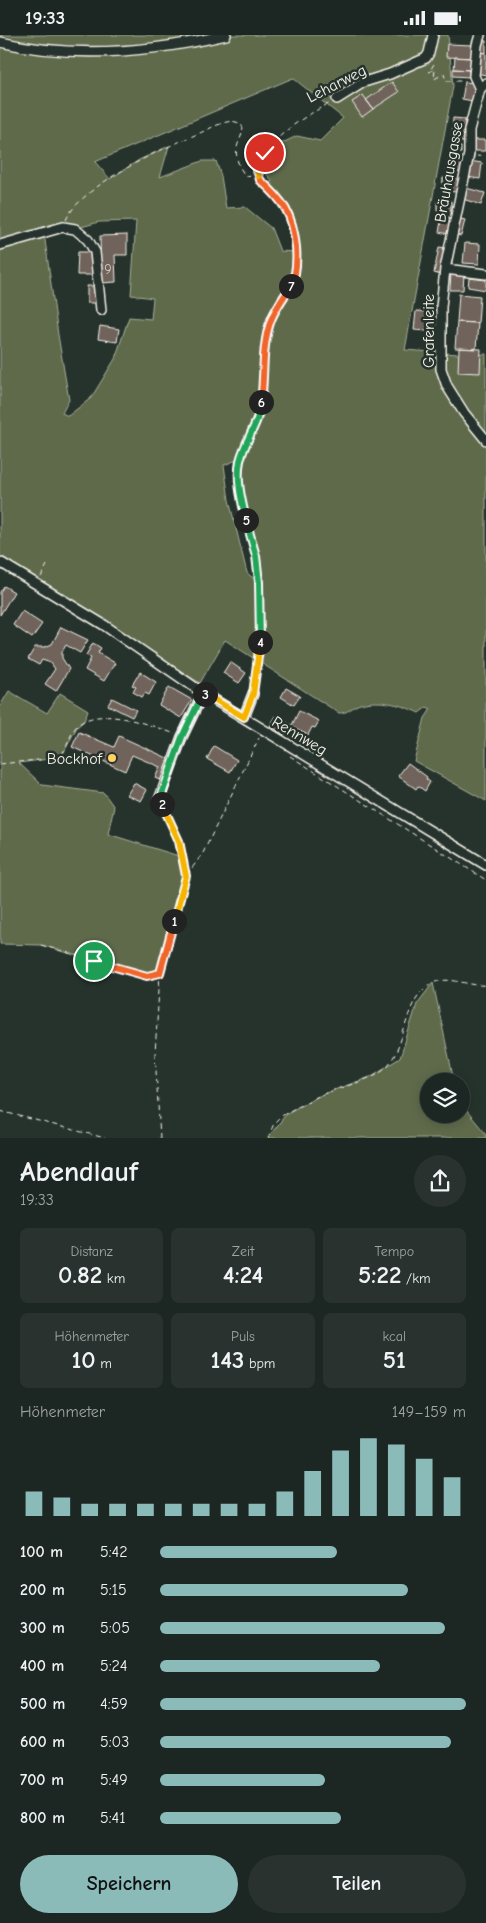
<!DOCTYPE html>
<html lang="de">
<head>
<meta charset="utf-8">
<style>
	:root { --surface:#1c2622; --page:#29322f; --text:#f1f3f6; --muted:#a0a5a5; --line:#3a4340; --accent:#8bbbb9 }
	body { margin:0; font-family:"Comic Neue",sans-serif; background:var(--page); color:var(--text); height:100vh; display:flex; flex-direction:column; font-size:19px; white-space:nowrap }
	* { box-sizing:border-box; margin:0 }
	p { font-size:16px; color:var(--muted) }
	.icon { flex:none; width:28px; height:28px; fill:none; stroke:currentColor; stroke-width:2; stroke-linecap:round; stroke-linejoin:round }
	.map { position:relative; height:1103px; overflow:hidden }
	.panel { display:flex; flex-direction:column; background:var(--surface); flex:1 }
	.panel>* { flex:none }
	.buttons { position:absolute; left:420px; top:1038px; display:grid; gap:10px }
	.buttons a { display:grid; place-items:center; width:50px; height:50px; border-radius:50%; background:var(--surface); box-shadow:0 2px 12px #0003,0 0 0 1px var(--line); font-size:25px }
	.pin { position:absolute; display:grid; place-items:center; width:42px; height:42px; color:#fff; margin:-21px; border:2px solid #fff; border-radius:50%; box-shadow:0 1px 5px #0007 }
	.km { position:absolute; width:25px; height:25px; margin:-12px; border-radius:50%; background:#222; color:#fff; font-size:14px; line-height:25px; text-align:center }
	.round { display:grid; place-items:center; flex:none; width:52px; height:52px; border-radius:26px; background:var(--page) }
	.overview { display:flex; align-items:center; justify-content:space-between; height:85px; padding:0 20px }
	h1 { font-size:28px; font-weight:700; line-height:38px }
	.stats { display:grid; grid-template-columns:repeat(3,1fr); gap:8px; height:85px; padding:5px 20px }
	.stats div { display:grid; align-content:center; border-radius:8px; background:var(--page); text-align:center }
	.stats b { font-size:25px; font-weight:700 }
	.stats small { font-size:14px; font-weight:400 }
	.stats p { font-size:14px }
	.chart { height:140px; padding:10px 20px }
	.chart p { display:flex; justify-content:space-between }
	.chart svg { width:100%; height:90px; margin-top:5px; stroke:var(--accent); stroke-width:6 }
	.button { display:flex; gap:10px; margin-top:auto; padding:10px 20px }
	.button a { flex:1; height:58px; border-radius:30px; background:var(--accent); color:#111; font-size:20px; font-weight:700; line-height:58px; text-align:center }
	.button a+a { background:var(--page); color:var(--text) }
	ul { padding:0 20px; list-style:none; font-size:16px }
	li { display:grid; grid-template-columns:80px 60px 1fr; align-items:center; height:38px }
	li i { height:12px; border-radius:6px; background:var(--accent) }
	.status { display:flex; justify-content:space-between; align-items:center; height:35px; padding:0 25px; background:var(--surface); direction:ltr }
	.status svg { height:14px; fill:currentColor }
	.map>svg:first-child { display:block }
	.green { fill:#5e6b4c; stroke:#a9ae9a; fill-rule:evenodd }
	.building { fill:#6f635b; stroke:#f4f1e8 }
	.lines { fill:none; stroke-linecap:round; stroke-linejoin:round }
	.minor-casing { stroke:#f4f1e8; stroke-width:12 }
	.path { stroke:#f4f1e8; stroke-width:1; stroke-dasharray:5 4; stroke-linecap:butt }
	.minor { stroke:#26332d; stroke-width:9 }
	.split-1-casing { stroke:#fff; stroke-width:10 }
	.split-2-casing { stroke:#fff; stroke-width:10 }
	.split-3-casing { stroke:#fff; stroke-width:10 }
	.split-4-casing { stroke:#fff; stroke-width:10 }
	.split-5-casing { stroke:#fff; stroke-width:10 }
	.split-6-casing { stroke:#fff; stroke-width:10 }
	.split-7-casing { stroke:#fff; stroke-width:10 }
	.split-8-casing { stroke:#fff; stroke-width:10 }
	.split-9-casing { stroke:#fff; stroke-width:10 }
	.split-1 { stroke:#f0652b; stroke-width:6 }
	.split-2 { stroke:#f5b400; stroke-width:6 }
	.split-3 { stroke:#22a559; stroke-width:6 }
	.split-4 { stroke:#f5b400; stroke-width:6 }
	.split-5 { stroke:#22a559; stroke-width:6 }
	.split-6 { stroke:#22a559; stroke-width:6 }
	.split-7 { stroke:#f0652b; stroke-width:6 }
	.split-8 { stroke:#f0652b; stroke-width:6 }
	.split-9 { stroke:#f5b400; stroke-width:6 }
	.poi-dot { fill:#ffd166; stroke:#26332d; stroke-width:2 }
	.labels { text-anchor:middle; stroke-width:5; stroke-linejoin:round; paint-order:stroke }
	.number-label { font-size:14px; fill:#d3cec5 }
	.street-label { font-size:16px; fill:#f4f1e8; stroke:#26332d }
	.poi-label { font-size:16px; fill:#f4f1e8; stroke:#26332d; text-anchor:end }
</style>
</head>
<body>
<div class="status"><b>19:33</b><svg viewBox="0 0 49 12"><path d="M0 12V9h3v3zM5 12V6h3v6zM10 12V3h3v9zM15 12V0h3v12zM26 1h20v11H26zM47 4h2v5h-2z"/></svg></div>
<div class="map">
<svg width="486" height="1103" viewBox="0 0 486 1103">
	<rect width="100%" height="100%" fill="#26332d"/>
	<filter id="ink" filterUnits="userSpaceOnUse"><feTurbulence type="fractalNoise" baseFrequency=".02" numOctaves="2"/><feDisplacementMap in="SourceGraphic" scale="10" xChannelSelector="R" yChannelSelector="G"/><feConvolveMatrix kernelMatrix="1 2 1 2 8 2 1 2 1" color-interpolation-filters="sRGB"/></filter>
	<g filter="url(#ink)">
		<path class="green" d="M0 0H448L453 51 405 315 471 320 486 319V766L414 726 425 683 431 674 427 672 419 678C400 669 381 664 360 669 353 671 347 679 339 678L225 605 200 648 0 523ZM293 43 343 83 320 106 297 101 276 111 265 137 272 146 267 150C287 167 297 191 296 217L280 216 271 193 245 172 226 173 221 141 216 126H202L160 142 169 111 139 125 110 144 95 127ZM136 186 131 260 153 263 151 284 129 282 115 324 91 363 68 381 62 378 69 365 58 300 44 198 74 194 99 187ZM242 423C230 455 257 511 258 547L247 538 229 465 224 430Z
			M9 656 47 678 60 658 88 675 84 686 77 692 63 719 56 723 19 728 42 750 104 758 114 772 108 799 182 822 186 841 160 938 147 941 41 910 0 909V671Z
			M433 948 454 1046H429V1079H461V1069L486 1099V1103H268L287 1078 323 1059 370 1042 400 1023 417 969Z"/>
		<path class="building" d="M481 5 486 6V18L479 17Z
			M447 9 473 10 472 23 446 22Z
			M479 17 486 18V40L476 38Z
			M455 22 472 23 471 35 454 34Z
			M453 34 469 35V42L453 41Z
			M392 47 399 57 373 74 366 65Z
			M465 47 475 48 473 66 462 64Z
			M363 60 373 74 362 82 352 67Z
			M453 83 465 84 464 107H452Z
			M473 105H485V116H473Z
			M450 112H461V118H450Z
			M449 121 465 124 463 138 447 135Z
			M469 126 482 128 480 144 467 142Z
			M443 143 458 144 457 157 442 156Z
			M466 153 485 158 481 170 463 164Z
			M437 166H451V176H437Z
			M442 181 452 183 448 199 439 197Z
			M457 183 465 185 461 201 453 199Z
			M127 200V220H115L116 247 101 248 100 201Z
			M465 208 480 209 479 229 463 228Z
			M439 212 445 213 441 240 434 238Z
			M78 217H94L93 240H77Z
			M451 238 464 239 463 255H450Z
			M469 243 486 245V255L468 252Z
			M87 251H95V268H87Z
			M459 259 480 261 478 288 457 287Z
			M416 276 429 277 427 296 414 295Z
			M457 287 478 288 476 314 455 313Z
			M100 291 119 294 117 307 98 304Z
			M459 313 481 314 480 338 458 337Z
			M4 551 14 557 0 580V557Z
			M22 576 42 589 32 603 13 590Z
			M61 592 88 605 80 618 66 610 62 617V623L69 634 56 656 45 649 55 634 51 628 42 625 39 630 28 624 35 612H45L52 609Z
			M93 608 101 613 98 618 115 628 104 646 85 635 91 623 86 620Z
			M230 627 246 638 239 648 223 638Z
			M140 637 156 647 149 660 145 658 142 662 133 657 136 652 132 650Z
			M169 652 192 665 181 683 159 670Z
			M286 653 300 661 294 670 281 662Z
			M112 663 136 675 132 682 108 670Z
			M299 676 319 686 315 693 312 692 308 700 291 692Z
			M276 681 291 690 284 700 270 691Z
			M79 697 114 712 119 701 174 726 164 747 155 743 160 732 132 720 125 736 72 712Z
			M214 711 237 725 230 737 207 724Z
			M408 728 427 742 426 744 430 747 425 756 418 751 416 754 398 741Z
			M134 748 147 755 141 766 127 760Z"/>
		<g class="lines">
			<defs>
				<path id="minor" d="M0 7C74 24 153 17 226 0
					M486 48 480 54 469 95V119L445 234 441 272V334L447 351 464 378 486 405
					M480 54 474 41 477 10 480 0
					M337 64 364 47 390 39 426 23 429 18 433 0
					M0 210 63 192 75 194 88 205 95 217 101 275
					M445 234 486 239
					M0 527 104 590 203 658 486 830
					M244 682 253 659
					M159 765 182 702 203 658"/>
			</defs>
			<use href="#minor" class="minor-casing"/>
			<path class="path" d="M434 29 429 37 435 34 434 44 444 39 446 46H466
				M477 121 486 122
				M66 185C81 150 165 112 200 98 209 94 226 84 236 87 250 91 238 104 237 113 235 122 239 134 246 141L252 140C257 133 260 125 264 119 281 96 305 81 330 68
				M41 542 47 530
				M255 650 260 609 259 547 256 521 242 467 239 440 240 428 260 376 262 334 265 307 270 286 276 274 292 249 296 234 294 194 291 182 278 161 260 145 256 133
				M290 721 486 845
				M0 729 56 723C69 716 67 703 76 692 96 669 151 690 175 699
				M187 840 203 818 259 703
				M41 910 147 941 160 938
				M0 1076 105 1103
				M160 1103 155 1019 160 938 186 841 179 805 163 772
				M268 1103C271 1098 272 1090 276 1086 281 1080 289 1077 295 1073 305 1068 315 1062 326 1058 346 1050 373 1046 388 1030 408 1007 403 962 433 948 450 940 469 952 486 950"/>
			<use href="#minor" class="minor"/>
		</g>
	</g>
	<g class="lines" filter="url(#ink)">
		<defs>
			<path id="split-1" d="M94 926 147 941 160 938 174 886"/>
			<path id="split-2" d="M162 769 179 806 186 841 174 886"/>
			<path id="split-3" d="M162 769 160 765 182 702 203 658 205 659"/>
			<path id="split-4" d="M205 659 244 682 253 659 260 607"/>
			<path id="split-5" d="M246 485 256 521 259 547 260 607"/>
			<path id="split-6" d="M246 485C242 467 236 445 240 426 245 405 259 389 261 367"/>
			<path id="split-7" d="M261 367C265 339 261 312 271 285 276 272 284 262 291 251"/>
			<path id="split-8" d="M259 141 260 145C284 166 293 180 296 212 297 225 297 238 291 251"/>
			<path id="split-9" d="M259 141 256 133 265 118"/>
		</defs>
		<use href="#split-1" class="split-1-casing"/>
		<use href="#split-2" class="split-2-casing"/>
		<use href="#split-3" class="split-3-casing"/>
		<use href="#split-4" class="split-4-casing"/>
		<use href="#split-5" class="split-5-casing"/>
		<use href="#split-6" class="split-6-casing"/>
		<use href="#split-7" class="split-7-casing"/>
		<use href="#split-8" class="split-8-casing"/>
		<use href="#split-9" class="split-9-casing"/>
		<use href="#split-1" class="split-1"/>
		<use href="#split-2" class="split-2"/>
		<use href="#split-3" class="split-3"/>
		<use href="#split-4" class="split-4"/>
		<use href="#split-5" class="split-5"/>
		<use href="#split-6" class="split-6"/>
		<use href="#split-7" class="split-7"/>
		<use href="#split-8" class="split-8"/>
		<use href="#split-9" class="split-9"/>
	</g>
	<circle class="poi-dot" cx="112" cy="723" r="5"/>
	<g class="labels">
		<g class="number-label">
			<text x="108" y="239">9</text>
		</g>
		<g class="street-label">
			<text transform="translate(336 48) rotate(-27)" y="6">Leharweg</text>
			<text transform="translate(448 137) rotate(-80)" y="6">Bräuhausgasse</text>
			<text transform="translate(428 296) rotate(-90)" y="6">Grafenleite</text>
			<text transform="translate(300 700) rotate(31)" y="6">Rennweg</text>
		</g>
		<g class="poi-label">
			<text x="102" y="729">Bockhof</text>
		</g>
	</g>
</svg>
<div class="buttons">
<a><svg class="icon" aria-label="layers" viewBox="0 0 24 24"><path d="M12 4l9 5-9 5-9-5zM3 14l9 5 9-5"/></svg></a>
</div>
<div class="pin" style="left:94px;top:926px;background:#1e9e55"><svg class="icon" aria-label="arrive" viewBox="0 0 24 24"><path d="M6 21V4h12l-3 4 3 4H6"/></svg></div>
<div class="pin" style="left:265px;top:118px;background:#d93025"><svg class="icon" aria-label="check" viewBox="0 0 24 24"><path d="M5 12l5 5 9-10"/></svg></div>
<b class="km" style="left:174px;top:886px">1</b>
<b class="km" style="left:162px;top:769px">2</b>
<b class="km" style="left:205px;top:659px">3</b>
<b class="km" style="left:260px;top:607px">4</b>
<b class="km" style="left:246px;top:485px">5</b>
<b class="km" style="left:261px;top:367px">6</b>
<b class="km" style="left:291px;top:251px">7</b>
</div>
<section class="panel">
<div class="overview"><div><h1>Abendlauf</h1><p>19:33</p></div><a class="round"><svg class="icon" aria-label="share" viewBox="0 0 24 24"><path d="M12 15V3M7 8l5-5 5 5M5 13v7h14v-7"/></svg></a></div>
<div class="stats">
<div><p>Distanz</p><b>0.82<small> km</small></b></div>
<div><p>Zeit</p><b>4:24</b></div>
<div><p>Tempo</p><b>5:22<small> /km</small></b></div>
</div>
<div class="stats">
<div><p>Höhenmeter</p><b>10<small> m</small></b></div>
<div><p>Puls</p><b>143<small> bpm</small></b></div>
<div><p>kcal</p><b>51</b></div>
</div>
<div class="chart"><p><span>Höhenmeter</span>149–159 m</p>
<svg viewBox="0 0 160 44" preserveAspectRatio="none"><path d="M5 44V32M15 44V35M25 44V38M35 44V38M45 44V38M55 44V38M65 44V38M75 44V38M85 44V38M95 44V32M105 44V22M115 44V12M125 44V6M135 44V9M145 44V16M155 44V25"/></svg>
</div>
<ul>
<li><b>100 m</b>5:42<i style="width:58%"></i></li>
<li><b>200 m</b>5:15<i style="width:81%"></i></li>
<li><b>300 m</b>5:05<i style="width:93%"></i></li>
<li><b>400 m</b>5:24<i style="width:72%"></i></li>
<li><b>500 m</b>4:59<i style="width:100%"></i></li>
<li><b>600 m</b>5:03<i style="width:95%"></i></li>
<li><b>700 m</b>5:49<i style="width:54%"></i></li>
<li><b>800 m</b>5:41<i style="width:59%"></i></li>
</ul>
<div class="button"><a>Speichern</a><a>Teilen</a></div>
</section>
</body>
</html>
